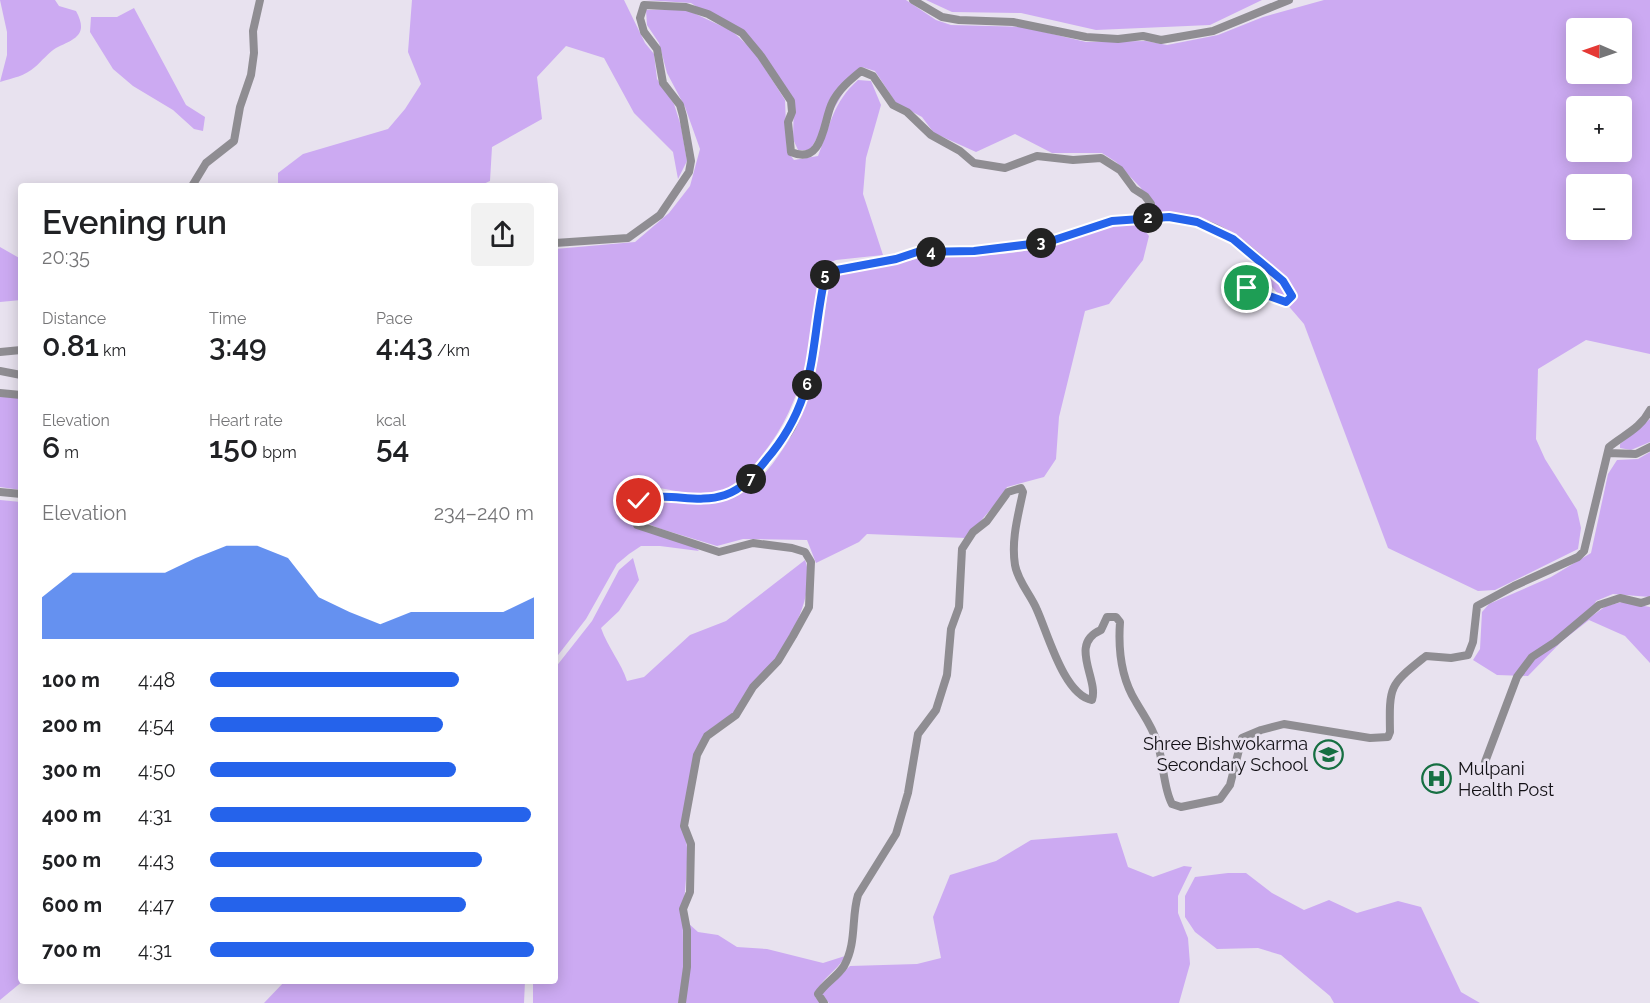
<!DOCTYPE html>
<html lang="en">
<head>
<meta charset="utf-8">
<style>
	:root { --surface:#fff; --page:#f2f2f2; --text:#202124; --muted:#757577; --accent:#2563eb }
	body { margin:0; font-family:Raleway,sans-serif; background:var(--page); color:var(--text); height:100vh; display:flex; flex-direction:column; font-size:22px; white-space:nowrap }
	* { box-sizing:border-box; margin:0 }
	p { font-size:20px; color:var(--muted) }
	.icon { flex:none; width:33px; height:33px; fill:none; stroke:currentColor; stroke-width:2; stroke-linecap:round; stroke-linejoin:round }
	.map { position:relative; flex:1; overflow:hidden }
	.panel { position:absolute; left:18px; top:183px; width:540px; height:801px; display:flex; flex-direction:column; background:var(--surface); border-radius:6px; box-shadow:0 3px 15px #0003 }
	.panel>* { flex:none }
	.needle { width:39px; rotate:272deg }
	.tools { position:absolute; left:1566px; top:18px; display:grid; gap:12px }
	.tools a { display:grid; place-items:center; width:66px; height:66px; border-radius:6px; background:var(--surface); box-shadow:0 3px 15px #0003; font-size:30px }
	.pin { position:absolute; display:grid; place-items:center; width:51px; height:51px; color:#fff; margin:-26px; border:3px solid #fff; border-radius:50%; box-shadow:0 2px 6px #0007 }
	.km { position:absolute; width:30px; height:30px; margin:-15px; border-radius:50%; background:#222; color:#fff; font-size:16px; line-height:30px; text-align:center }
	.round { display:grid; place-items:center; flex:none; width:63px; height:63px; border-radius:6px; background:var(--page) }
	.head { display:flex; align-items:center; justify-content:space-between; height:102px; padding:0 24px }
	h1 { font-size:33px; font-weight:600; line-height:45px }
	.figures { display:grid; grid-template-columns:repeat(3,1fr); gap:9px; height:102px; padding:6px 24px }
	.figures div { display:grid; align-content:center }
	.figures b { font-size:30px; font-weight:600 }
	.figures small { font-size:16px; font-weight:400 }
	.figures p { font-size:16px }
	.chart { height:168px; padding:12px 24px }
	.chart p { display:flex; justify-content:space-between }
	.chart svg { width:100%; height:108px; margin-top:6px; fill:var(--accent); opacity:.7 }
	ul { padding:0 24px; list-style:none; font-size:20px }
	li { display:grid; grid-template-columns:96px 72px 1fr; align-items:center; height:45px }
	li i { height:15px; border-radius:8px; background:var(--accent) }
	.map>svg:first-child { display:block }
	.green { fill:#ccaaf2; fill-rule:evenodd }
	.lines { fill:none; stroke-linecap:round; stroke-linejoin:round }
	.minor { stroke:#8f8d92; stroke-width:8 }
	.route-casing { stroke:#fff; stroke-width:12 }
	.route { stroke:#2563eb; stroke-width:8 }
	.labels { text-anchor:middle; stroke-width:5; stroke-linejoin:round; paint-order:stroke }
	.poi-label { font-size:18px; fill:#121015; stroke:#e8e2ef; text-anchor:end }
</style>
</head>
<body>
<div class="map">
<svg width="1650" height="1003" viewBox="0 0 1650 1003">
	<rect width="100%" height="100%" fill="#e8e2ef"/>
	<path class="green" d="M0 0H55L59 6 76 11C89 35 75 39 56 48 49 52 41 62 35 67 25 76 13 78 0 82L7 55V32Z
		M412 0H624L645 43 654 54 657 79 674 104 681 126 687 161 678 179 673 152 634 113 604 58 566 46 537 77 542 119 492 147 490 181 479 186H278V173L303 154 388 129 405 109 421 84 408 52Z
		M645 0H906L936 20 951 25 1023 27 1086 42 1146 41 1167 45 1218 35 1263 17 1324 0H1650V354L1586 340 1538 369 1536 439 1545 459 1577 510 1581 528 1578 549 1495 590 1478 591 1388 548 1304 324 1223 230 1153 214 1141 188 1116 162 1102 153H1052L1015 134 976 152 934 133 922 117 896 103 875 71 862 67 854 74 810 150H798L793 139 794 100 755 45 691 3ZM1576 28H1622V74H1576ZM1576 106H1622V152H1576ZM1576 184H1622V230H1576Z
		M926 0H1262L1210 25 1096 30 1021 13 952 12Z
		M134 8 186 105 205 117 203 131 194 129 173 110 133 86 113 69 90 32 91 17H117Z
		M685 9 732 31 754 51 785 100 787 151 794 160 818 156C830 126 833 102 858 80L871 81 881 105 866 158 863 194 883 255 836 260 819 267C813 342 805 408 753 466 742 479 726 493 708 494 688 495 668 489 649 486L636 496 626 511 634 525 696 548 699 551 660 546H641L629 554 617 564 586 619 555 659V249L635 242 669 213 690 186 700 149 685 107 667 73 659 43 647 25 646 10Z
		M1127 223 1141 226 1149 236 1143 260 1109 304 1085 311 1059 417 1056 459 1044 477 1007 487 997 502 966 538 867 534 859 542 816 563 807 540 743 539 717 546 658 528 639 520 635 511C663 490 688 510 719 502 745 496 761 480 776 459 816 407 821 344 829 281 858 264 892 267 923 257 957 256 995 257 1029 250 1062 244 1093 227 1127 223Z
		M0 247 21 259V300L0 302Z
		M0 395 21 397V490L0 487Z
		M1650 419V442L1631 450 1620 448V444Z
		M1650 452V597L1613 594 1596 601 1589 618 1606 606 1622 602 1650 607V663L1625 636 1589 620 1562 641 1528 676 1497 675 1473 660 1480 649 1482 612 1489 604 1551 577 1591 553 1608 474 1617 460 1638 459Z
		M0 500 21 502 23 981 0 1000Z
		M633 558 639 580 619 611 601 628C608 648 621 662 627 681L644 677 690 635 726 621 805 560C822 604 763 684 732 714 725 721 711 725 708 734 702 748 682 808 682 822 682 831 687 839 687 848 688 874 683 900 683 926 682 950 687 979 678 1003H533V981H555V668L592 621 619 570Z
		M1117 833 1128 867 1153 877 1184 866 1192 867 1178 896V913L1188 938 1190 964 1179 1003H829L821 994 850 966 917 964 941 958 933 917 950 875 996 861 1031 840Z
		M1228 873H1246L1272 893 1304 910 1329 900 1357 913 1398 901 1421 907 1461 992 1480 1003H1334L1330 996 1281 955 1258 948 1217 949 1195 932 1185 917V896L1195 877Z
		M688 923 698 932 718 935 737 947 767 949 823 963 845 956C837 972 819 979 815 997L820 1003H684Z
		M285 981H525L524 1003H264Z"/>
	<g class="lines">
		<path class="minor" d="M913 0 942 17 959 20 1013 22 1086 37 1118 39 1143 36 1161 40 1213 31 1289 0
			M192 186 206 163 234 141 240 107 251 75 254 53 253 31 260 0
			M1151 217C1166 217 1182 218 1198 222 1230 229 1275 268 1292 296L1286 302 1247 288
			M555 243 628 238 660 215 689 172 691 161 683 116 680 105 663 83 657 49 644 32 640 18 644 5 686 7 708 14 742 33 761 56 791 101 792 112 788 122 791 152C824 166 823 121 832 103 838 90 850 80 861 71L873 76 893 105 907 112 931 135 960 151 974 163 1005 168 1037 156 1073 160 1101 158 1120 170 1134 189 1145 196 1151 204V217L1112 221 1048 242 974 251 917 252 883 261 826 271C815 324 816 378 792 427 785 440 774 451 764 463 749 481 734 496 708 498 681 501 652 487 632 509L637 525 719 552 753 543 792 548 805 552 811 562 809 607 793 636 778 661 753 687 736 715 707 736 697 755 684 826 691 844 690 892 683 909 687 930V967L682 1003
			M0 352 21 350
			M0 371 21 375
			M0 393 21 395
			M1608 453 1636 454 1650 447
			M0 492 21 494
			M1485 762 1517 677 1532 657 1555 642 1599 605 1620 598 1641 603 1650 600
			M824 1003 818 994C825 983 837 977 844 966 857 943 851 918 858 895L896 834 908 793 918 734 936 710 947 675 951 629 959 607 962 549 973 532 987 521 1008 492 1021 488 1023 492C1018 516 1011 540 1015 565 1018 582 1031 595 1037 610 1048 634 1064 695 1092 700 1099 679 1068 644 1101 630L1107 617H1116L1120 622C1118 650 1121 678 1136 702 1144 716 1152 726 1157 742 1164 762 1163 788 1172 804L1181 807 1220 799 1230 785 1242 738 1261 730 1284 724 1370 738 1388 737 1390 732C1389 684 1390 685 1426 656L1451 658 1468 655 1473 642 1477 606 1514 586 1578 557 1584 551 1609 447C1625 434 1640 429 1650 410"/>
	</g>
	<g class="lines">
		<defs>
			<path id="route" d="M639 501C667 490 695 505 725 495 743 489 754 475 766 460 820 397 809 346 826 272L896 259 917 252 974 251 1048 242 1112 221 1169 217 1197 222 1233 239 1283 281 1292 296 1286 302 1247 288"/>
		</defs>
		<use href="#route" class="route-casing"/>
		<use href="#route" class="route"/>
	</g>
	<defs>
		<symbol id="school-ring" viewBox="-11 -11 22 22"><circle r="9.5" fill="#e8e2ef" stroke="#166f42" stroke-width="1.5"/><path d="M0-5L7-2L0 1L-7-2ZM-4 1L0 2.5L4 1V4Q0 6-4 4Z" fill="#166f42"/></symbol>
		<symbol id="hospital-ring" viewBox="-11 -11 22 22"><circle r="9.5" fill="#e8e2ef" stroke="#166f42" stroke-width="1.5"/><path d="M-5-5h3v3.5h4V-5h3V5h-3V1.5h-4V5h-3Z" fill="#166f42"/></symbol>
	</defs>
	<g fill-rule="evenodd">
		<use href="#school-ring" x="1312" y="738" width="33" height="33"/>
		<use href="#hospital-ring" x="1420" y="762" width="33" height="33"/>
	</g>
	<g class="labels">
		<g class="poi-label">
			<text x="1308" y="750">Shree Bishwokarma<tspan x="1308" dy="21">Secondary School</tspan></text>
			<text x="1458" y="775" text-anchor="start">Mulpani<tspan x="1458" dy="21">Health Post</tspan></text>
		</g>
	</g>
</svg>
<div class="tools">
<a><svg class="needle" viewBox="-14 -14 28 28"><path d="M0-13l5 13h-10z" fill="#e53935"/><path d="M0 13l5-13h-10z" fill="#757577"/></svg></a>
<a>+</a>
<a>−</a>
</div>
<div class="pin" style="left:1247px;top:288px;background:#1e9e55"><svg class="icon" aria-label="arrive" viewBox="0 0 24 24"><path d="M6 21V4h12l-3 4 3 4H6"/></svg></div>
<div class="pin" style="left:639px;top:501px;background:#d93025"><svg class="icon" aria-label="check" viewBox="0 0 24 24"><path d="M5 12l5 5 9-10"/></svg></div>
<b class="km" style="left:1148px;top:218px">2</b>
<b class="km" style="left:1041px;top:243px">3</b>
<b class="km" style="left:931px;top:252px">4</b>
<b class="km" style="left:825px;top:275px">5</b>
<b class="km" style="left:807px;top:385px">6</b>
<b class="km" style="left:751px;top:479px">7</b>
<section class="panel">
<div class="head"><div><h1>Evening run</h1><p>20:35</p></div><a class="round"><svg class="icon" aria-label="share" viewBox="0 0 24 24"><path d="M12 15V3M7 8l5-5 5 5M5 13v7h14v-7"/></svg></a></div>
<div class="figures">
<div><p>Distance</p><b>0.81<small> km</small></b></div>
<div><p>Time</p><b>3:49</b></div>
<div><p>Pace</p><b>4:43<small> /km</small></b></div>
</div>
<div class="figures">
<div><p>Elevation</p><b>6<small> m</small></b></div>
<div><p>Heart rate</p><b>150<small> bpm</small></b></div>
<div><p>kcal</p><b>54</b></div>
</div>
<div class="chart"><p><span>Elevation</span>234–240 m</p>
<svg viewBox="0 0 160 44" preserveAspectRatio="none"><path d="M0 44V27L10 17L20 17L30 17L40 17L50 11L60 6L70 6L80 11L90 27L100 33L110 38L120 33L130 33L140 33L150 33L160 27V44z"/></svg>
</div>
<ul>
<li><b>100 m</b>4:48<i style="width:77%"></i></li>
<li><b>200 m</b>4:54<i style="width:72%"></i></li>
<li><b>300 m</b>4:50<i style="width:76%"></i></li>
<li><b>400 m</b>4:31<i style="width:99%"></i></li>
<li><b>500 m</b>4:43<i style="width:84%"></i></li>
<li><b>600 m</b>4:47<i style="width:79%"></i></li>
<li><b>700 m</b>4:31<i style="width:100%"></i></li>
</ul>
</section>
</div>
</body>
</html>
